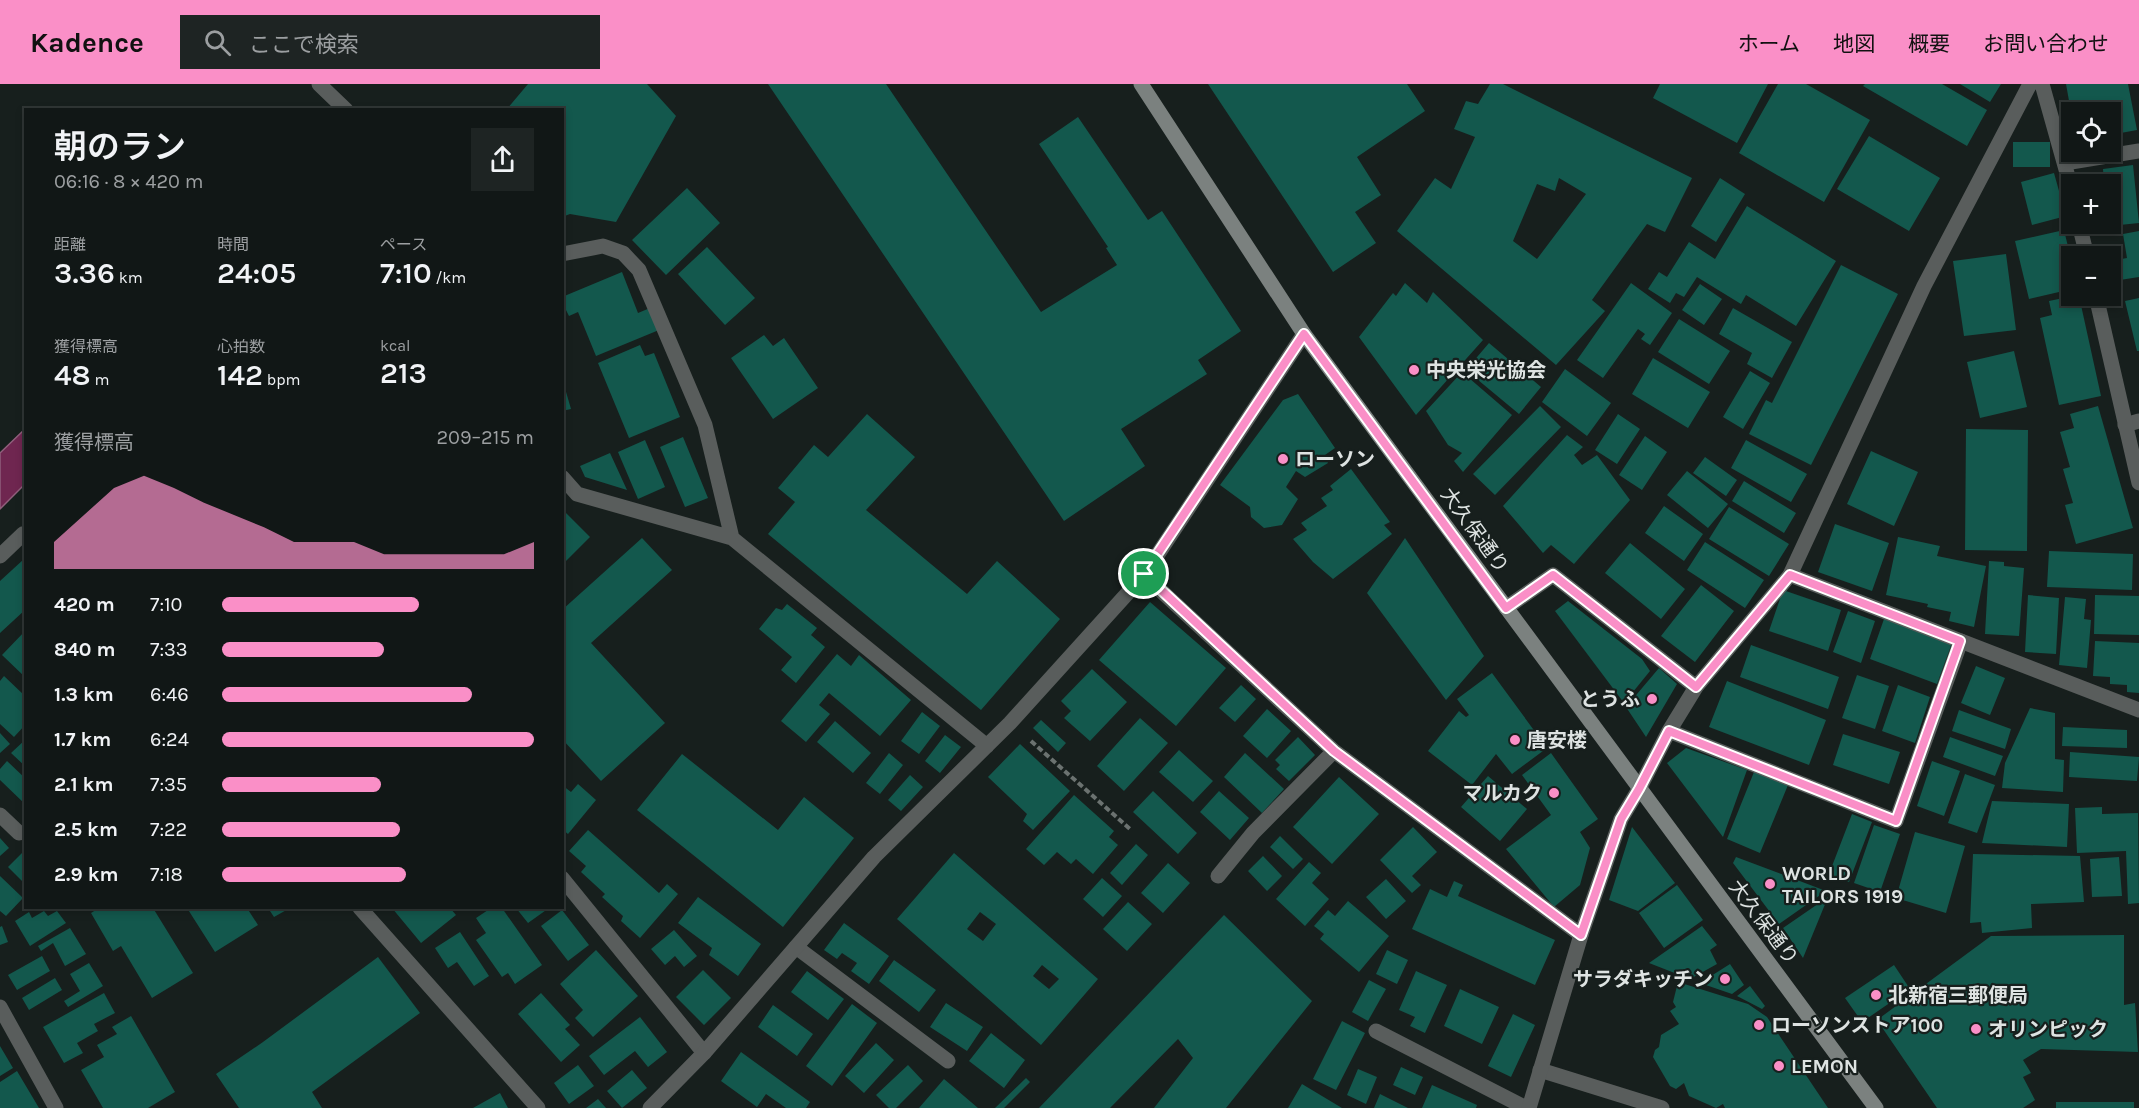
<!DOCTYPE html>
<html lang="ja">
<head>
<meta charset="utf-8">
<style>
	:root { --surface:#111716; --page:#1e2423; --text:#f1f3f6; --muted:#9c9fa1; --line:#303635; --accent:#fa8fc7 }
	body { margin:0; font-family:Karla,"Noto Sans JP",sans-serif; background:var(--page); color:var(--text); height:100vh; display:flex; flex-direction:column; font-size:22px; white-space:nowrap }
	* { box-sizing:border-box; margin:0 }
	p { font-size:20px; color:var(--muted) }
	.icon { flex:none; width:33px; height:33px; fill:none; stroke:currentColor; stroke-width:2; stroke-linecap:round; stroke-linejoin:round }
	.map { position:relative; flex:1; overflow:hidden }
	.panel { position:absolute; left:24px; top:24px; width:540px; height:801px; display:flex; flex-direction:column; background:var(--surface); border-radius:0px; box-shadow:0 3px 9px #0003,0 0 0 2px var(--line) }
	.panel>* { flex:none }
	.fabs { position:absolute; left:2061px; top:18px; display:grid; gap:12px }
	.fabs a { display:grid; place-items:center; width:60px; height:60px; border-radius:0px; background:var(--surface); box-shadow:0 3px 9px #0003,0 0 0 2px var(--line); font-size:30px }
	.pin { position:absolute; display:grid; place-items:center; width:51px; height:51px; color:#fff; margin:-26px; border:3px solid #fff; border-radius:50%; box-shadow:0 2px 6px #0007 }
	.round { display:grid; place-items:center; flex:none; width:63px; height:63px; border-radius:0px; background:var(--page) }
	.summary { display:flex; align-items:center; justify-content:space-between; height:102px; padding:0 30px }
	h1 { font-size:33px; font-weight:600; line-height:45px }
	.stats { display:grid; grid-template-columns:repeat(3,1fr); gap:9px; height:102px; padding:6px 30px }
	.stats div { display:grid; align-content:center }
	.stats b { font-size:30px; font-weight:600 }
	.stats small { font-size:16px; font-weight:400 }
	.stats p { font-size:16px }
	.chart { height:168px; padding:12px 30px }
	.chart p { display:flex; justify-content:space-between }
	.chart svg { width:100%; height:108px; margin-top:6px; fill:var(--accent); opacity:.7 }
	ul { padding:0 30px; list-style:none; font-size:20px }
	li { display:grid; grid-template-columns:96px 72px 1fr; align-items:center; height:45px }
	li i { height:15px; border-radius:8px; background:var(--accent) }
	header { display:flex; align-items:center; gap:36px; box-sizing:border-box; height:84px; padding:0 30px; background:var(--accent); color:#111 }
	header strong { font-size:28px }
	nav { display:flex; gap:33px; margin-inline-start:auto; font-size:21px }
	.search { width:420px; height:54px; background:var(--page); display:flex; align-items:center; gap:15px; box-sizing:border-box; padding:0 21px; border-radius:0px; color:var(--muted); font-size:22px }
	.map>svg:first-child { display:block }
	.water { fill:#6f2650; stroke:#905f7c; stroke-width:1.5 }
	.building { fill:#13584d; fill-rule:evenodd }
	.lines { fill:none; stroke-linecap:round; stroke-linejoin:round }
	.path { stroke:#6b7270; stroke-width:4; stroke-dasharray:6 3; stroke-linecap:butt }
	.lane { stroke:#595d5c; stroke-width:15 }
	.street { stroke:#595d5c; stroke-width:15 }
	.secondary { stroke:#7b817f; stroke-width:15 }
	.route-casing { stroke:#fff; stroke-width:12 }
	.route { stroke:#fa8fc7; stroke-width:8 }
	.poi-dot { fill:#fa8fc7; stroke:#171f1d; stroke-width:2 }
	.labels { text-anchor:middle; stroke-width:4.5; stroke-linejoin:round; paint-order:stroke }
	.poi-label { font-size:20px; font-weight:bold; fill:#dee3e2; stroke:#171f1d; text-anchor:start }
	.street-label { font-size:20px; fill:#dee3e2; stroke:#171f1d }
</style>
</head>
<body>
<header>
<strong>Kadence</strong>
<div class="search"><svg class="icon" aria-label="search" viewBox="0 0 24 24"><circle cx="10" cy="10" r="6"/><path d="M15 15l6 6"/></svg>ここで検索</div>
<nav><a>ホーム</a><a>地図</a><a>概要</a><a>お問い合わせ</a></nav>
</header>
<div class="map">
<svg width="2139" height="1024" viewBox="0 0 2139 1024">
	<rect width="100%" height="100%" fill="#171f1d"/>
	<path class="water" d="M25 345V400L0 425V369Z"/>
	<path class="building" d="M528 0H647L676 32 616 138 570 130 562 133V26H506Z
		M768 0H886L1041 228 1117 181 1106 164 1108 163 1039 60 1078 33 1148 136 1162 127 1241 247 1198 276 1207 290 1121 345 1145 382 1064 437Z
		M1208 0H1407L1425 27 1357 73 1381 111 1355 128 1376 159 1333 188Z
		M1490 0H1503L1692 94 1665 148 1647 140 1592 216 1605 227 1556 281 1397 147 1435 94 1451 105 1475 53 1454 45 1466 17 1478 20ZM1559 94 1586 110 1537 175 1513 157 1537 100 1555 107Z
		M1660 0H1768L1737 59 1653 14Z
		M1778 0H1806L1870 36 1824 118 1739 69Z
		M1865 0H1942L1987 26 1967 62 1863 2Z
		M1960 0H2001L1990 18Z
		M2066 0H2128L2137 46 2110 51V28H2071Z
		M1869 52 1940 94 1909 147 1837 105Z
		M2013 58H2050V83H2013Z
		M2133 81 2139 139 2110 142V100H2104L2103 85Z
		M2054 89 2066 132 2032 141 2021 98Z
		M1720 94 1745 110 1716 158 1691 142Z
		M687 104 720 139 666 191 632 156Z
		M1747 122 1836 177 1796 242 1746 211 1741 220 1697 193 1684 213 1676 209 1670 219 1648 205 1659 188 1667 193 1689 158 1715 175Z
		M2064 146 2072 179V205L2029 215 2015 157Z
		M2139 147V193L2120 196 2116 176 2127 174 2123 150Z
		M707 163 755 214 725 241 678 190Z
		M2006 170 2016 246 1964 252 1953 177Z
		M1841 181 1898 210 1811 381 1749 350 1766 316 1772 319Z
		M622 188 638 229 650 224 659 246 596 272 578 228 569 232 562 218V213Z
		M1405 199 1427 219 1433 208 1483 256 1416 331 1359 253 1393 209 1396 212Z
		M1631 199 1672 229 1650 261 1641 255 1645 250 1638 245 1603 294 1577 276Z
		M1700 200 1722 215 1704 241 1682 226Z
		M2073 212H2079L2101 312 2059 321 2040 234 2052 231 2049 217Z
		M2139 214V267H2137L2125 217Z
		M1733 224 1792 258 1772 294 1747 280 1752 269 1719 250Z
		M1679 235 1730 267 1709 300 1658 268Z
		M764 251 773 262 784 254 818 304 773 335 731 274Z
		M1489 259 1541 303 1519 330 1466 286Z
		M640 261 645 272 654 269 680 333 629 354 598 279Z
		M2014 267 2027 323 1980 334 1967 278Z
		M1653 274 1710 308 1688 344 1632 310Z
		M1565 285 1611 319 1587 352 1542 318Z
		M1750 287 1770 299 1743 345 1723 333Z
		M1462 288 1512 331 1463 388 1454 377 1462 369 1448 361 1426 327Z
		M562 294 571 325 562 327Z
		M1298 310 1335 364 1325 371 1328 379 1305 393 1296 387 1286 403 1298 415 1282 441 1264 444 1251 433 1250 423 1220 401 1283 316Z
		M1540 322 1561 343 1495 411 1473 390Z
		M2098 322 2133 444 2076 460 2065 421 2073 419 2063 385 2070 383 2060 348 2074 344 2070 330Z
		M867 330 915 373 866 426 967 510 997 477 1060 535 981 626 768 450 795 418 778 404 814 361 828 373Z
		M1618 330 1640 345 1617 380 1595 366Z
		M1966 345 2028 346 2027 467 1965 466Z
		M1567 351 1583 363 1574 371 1582 381 1597 371 1630 416 1574 480 1551 461 1543 469 1503 422Z
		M1645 352 1667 368 1642 406 1619 391Z
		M683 353 708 414 685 423 660 363Z
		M645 356 665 403 638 415 618 368Z
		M1746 356 1807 390 1791 418 1731 384Z
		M1871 367 1918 388 1894 442 1847 420Z
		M610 369 627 406 585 393 580 382Z
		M1705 373 1737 396 1726 412 1693 389Z
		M1351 385 1390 438 1384 441 1392 450 1333 495 1313 478 1293 455 1307 446 1301 439 1327 422 1321 414 1333 406 1330 402Z
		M1687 387 1728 420 1708 444 1667 411Z
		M1744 397 1796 429 1784 449 1732 417Z
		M1664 422 1703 450 1684 477 1645 449Z
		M1729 423 1789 460 1769 492 1709 455Z
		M562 425 590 453 562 481Z
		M1835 440 1889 459 1872 507 1818 488Z
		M1898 453 1940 462 1937 472 1986 482 1974 543 1949 537 1951 528 1927 523 1928 520 1886 511Z
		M642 454 672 486 591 559 665 639 601 697 562 655V526Z
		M1405 454 1484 572 1446 616 1367 509Z
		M1705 458 1764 496 1745 524 1687 486Z
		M1630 459 1685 505 1661 535 1605 489Z
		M2049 467 2133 470 2132 506 2047 503Z
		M24 475 26 477V525L0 549V497Z
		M1989 477 2004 478V482L2024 484 2019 552 1985 550Z
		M1701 501 1734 527 1695 578 1661 552Z
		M1783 506 1841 526 1828 567 1769 547Z
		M2028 511 2059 514 2056 570 2025 568Z
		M2095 511 2139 512V551L2094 550Z
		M2065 513 2086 515 2084 535 2091 536 2087 584 2059 581Z
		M1568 517 1642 575 1650 587 1624 619 1555 527Z
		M1150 518 1226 584 1176 642 1099 576Z
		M787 520 817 544 811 551 825 563 796 599 781 586 792 573 759 545 776 524 782 526Z
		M1848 527 1875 537 1861 579 1833 568Z
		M1884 535 1952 559 1937 600 1870 575Z
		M26 546V594L2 571Z
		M2095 557 2139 559V609L2127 608V601L2110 600V593L2093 592Z
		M1751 561 1839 593 1828 625 1740 593Z
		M837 570 851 582 859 571 911 616 880 652 829 609 819 621 830 630 806 658 781 637Z
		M1976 582 2005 594 1990 631 1961 619Z
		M1659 584 1677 600 1646 653 1626 623Z
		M1092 585 1127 618 1090 657 1064 634 1071 627 1061 617Z
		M1492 589 1547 664 1512 690 1496 670 1472 701 1428 667 1459 627 1466 633 1469 631 1457 615Z
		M1857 591 1889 602 1875 645 1842 634Z
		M4 592 25 612 22 616 26 620V640L14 653 0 640V597Z
		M1727 597 1826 636 1809 681 1709 643Z
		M1241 601 1256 615 1235 638 1219 624Z
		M1898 601 1930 613 1915 659 1882 647Z
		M2030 624 2055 629V675L2064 676 2063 708 2002 704 2005 679Z
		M1267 625 1291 647 1267 674 1243 652Z
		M1959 626 2011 645 2005 665 1952 647Z
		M922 628 940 642 919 670 901 657Z
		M1140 634 1168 659 1124 707 1097 682Z
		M1041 636 1066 659 1058 668 1033 644Z
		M835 637 871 669 853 689 817 658Z
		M2063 643 2127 646V664L2062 662Z
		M0 649 10 660 0 669Z
		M1843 650 1900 668 1889 700 1833 681Z
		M945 651 961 663 940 689 925 677Z
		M1298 653 1315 671 1289 697 1276 685 1280 681 1275 676Z
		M1950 653 2003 672 1995 692 1943 673Z
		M26 655V683L11 669Z
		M1020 660 1070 707 1033 746 1023 737 1027 730 988 693Z
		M1686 664 1747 686 1723 753 1667 679Z
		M1179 666 1213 697 1193 718 1159 688Z
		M2070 668 2139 673 2137 697 2069 693Z
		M889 669 903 681 880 710 866 699Z
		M1245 669 1284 705 1262 729 1224 693Z
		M1551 669 1598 735 1580 748 1590 764 1580 801 1554 823 1506 765 1551 731 1522 691Z
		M682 670 778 746 804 713 854 754 783 843 637 726Z
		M7 677 26 695V721L0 696V685Z
		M1932 677 1960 687 1944 732 1917 722Z
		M1754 688 1788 701 1760 769 1727 755Z
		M1965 690 1995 701 1977 749 1948 739Z
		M910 691 923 703 901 727 888 716Z
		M1488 692 1527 725 1500 757 1461 723Z
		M1339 693 1379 730 1332 780 1293 743Z
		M578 700 596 716 568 750 562 745V701L571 708Z
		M1153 707 1197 749 1178 770 1133 728Z
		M1219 707 1249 734 1230 756 1200 728Z
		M1074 711 1114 747 1109 753 1118 761 1093 790 1076 775 1071 780 1057 768 1044 781 1026 765Z
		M1992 717 2069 720 2067 763 1982 759Z
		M2102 723V730L2138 729 2139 819 2128 820 2126 767 2077 769 2075 724Z
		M1852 730 1872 738 1849 798 1829 790Z
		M1874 741 1900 750 1880 808 1854 799Z
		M1413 743 1437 768 1412 792 1421 801 1412 809 1380 776Z
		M1632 743 1675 799 1638 827 1609 816Z
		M588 746 659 809 667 800 678 810 640 854 621 837 623 832 602 813 605 810 581 788 586 782 569 767Z
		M1915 748 1965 762 1946 829 1896 814Z
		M1280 752 1303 775 1293 785 1270 763Z
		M0 754 9 764 0 772Z
		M1136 760 1148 771 1122 801 1110 789Z
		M26 765V801L8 783Z
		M954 769 1098 895 1041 961 897 835ZM980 828 996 840 983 857 967 845ZM1042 881 1059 895 1049 905 1033 892Z
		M1973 770 2080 772 2084 818 2031 820 2032 844 1982 849 1981 838 1970 839Z
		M1263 772 1282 792 1267 807 1248 787Z
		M1736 773 1826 807 1779 840 1733 779Z
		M2119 773 2122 812 2092 813 2090 775Z
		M1309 778 1321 789 1312 799 1329 815 1305 842 1276 815Z
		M1168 779 1190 799 1163 829 1141 809Z
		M0 792 23 814 6 832 0 827Z
		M1102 794 1122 812 1103 833 1083 815Z
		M1386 795 1406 817 1386 835 1366 813Z
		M1454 797 1463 801 1458 812 1555 856 1535 901 1412 845 1430 805 1447 813Z
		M1677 801 1703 836 1664 864 1639 829Z
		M698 813 761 860 738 892 709 871 712 864 678 839Z
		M1828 813 1803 874 1783 844Z
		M1348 817 1389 852 1359 888 1320 855 1324 850 1314 842 1328 826 1335 832Z
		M1128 818 1152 840 1127 867 1103 845Z
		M99 824H153L193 889 152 914 121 862 113 867 91 829Z
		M187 824H247L258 841 215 868Z
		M268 824H290L274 833Z
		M392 824H450L456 831 421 859Z
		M491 824H502L542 881 515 900 508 889 502 893 476 856 486 849 476 834Z
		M516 824H549L528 839Z
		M562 826 589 861 568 877 541 842Z
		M44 827 48 832 57 827 66 839 30 862 15 837 29 828 32 834Z
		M1224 831 1312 917 1226 1024H1154L1193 974 1178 955 1110 1024H1039Z
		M844 839 889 872 869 900 851 887 857 879 842 869 837 875 824 866Z
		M2 842 8 858 0 861V843Z
		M1702 842 1717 861 1710 866 1717 880 1690 895 1649 879Z
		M70 844 86 870 65 882 53 859 41 867 38 862Z
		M674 846 697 872 684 883 675 872 665 881 651 865Z
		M460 848 489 892 474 902 457 878 448 884 435 864Z
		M2124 851V921L2135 919 2138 968 2041 965 2023 976 2031 989 2023 993 2035 1016 2023 1024H1937L1877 936 1991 852Z
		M596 866 638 912 593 953 575 934 583 926 560 900Z
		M1387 866 1408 876 1397 900 1376 890Z
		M42 872 50 887 17 906 8 891Z
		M378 873 420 929 312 1008 322 1024H239L216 990 263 958Z
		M894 876 936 906 919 928 879 897Z
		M89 879 103 902 68 923 64 917 80 907 70 890Z
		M1730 880 1744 901 1732 910 1700 899Z
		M1894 881 1910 905 1862 938 1845 914Z
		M703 886 731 914 704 941 676 913Z
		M807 887 844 915 828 936 791 908Z
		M1416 887 1447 901 1425 949 1410 942 1415 933 1399 926Z
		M55 894 62 906 29 926 22 914Z
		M1369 896 1386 905 1368 937 1352 928Z
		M1678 898 1748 920 1767 933 1828 1024H1725L1723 1020 1716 1024 1689 1012 1684 999 1676 1005 1670 1002 1653 973 1655 966 1659 963 1661 951 1679 940 1670 927 1676 923 1673 918Z
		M1750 902 1765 922 1762 925 1737 912Z
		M1460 905 1499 923 1482 960 1444 942Z
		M104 909 115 929 94 940 98 947 77 959 83 969 64 979 43 943Z
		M541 909 570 941 565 945 580 961 561 978 518 930Z
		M946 919 983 943 967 967 930 943Z
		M852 920 877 939 832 1002 806 982Z
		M773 921 813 950 797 972 758 943Z
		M1513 930 1535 941 1511 993 1488 982Z
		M131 932 175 1008 148 1024H103L81 986 104 973 97 961 117 950 112 943Z
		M640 933 667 968 648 983 635 967 604 991 589 972Z
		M1342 937 1365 949 1336 1006 1313 995Z
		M991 949 1025 976 1004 1004 969 977Z
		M876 959 894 976 864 1009 845 992Z
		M0 962 13 984 0 992Z
		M741 968 810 1018 806 1024H786L766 1010 757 1023 721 997Z
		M578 981 594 1002 569 1020 554 999Z
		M908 981 923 997 896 1024H889L876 1011Z
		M1401 983 1423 993 1415 1011 1393 1001Z
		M1358 985 1377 993 1366 1020 1347 1011Z
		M632 986 647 1004 622 1024 607 1007Z
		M17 987 39 1024H0V998Z
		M1026 994 1030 998 1004 1024H995Z
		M944 995 978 1024H919Z
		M1302 1000 1342 1024H1288Z
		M1432 1001 1477 1021 1476 1024H1422Z
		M500 1009 508 1024H473Z
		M1380 1010 1408 1024H1374Z
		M598 1015 606 1024H586Z
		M2056 1018H2134V1024H2056Z"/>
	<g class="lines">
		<path class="path" d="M1031 657 1130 745"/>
		<path class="lane" d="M2065 79 2139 67
			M2125 341 2139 337
			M1144 491 1334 667 1581 851
			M1790 491 2139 626
			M1218 792 1253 749 1334 667
			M562 794 704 969
			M796 863 948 977
			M1376 947 1526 1024
			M1540 986 1662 1024"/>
		<path class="street" d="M319 0 346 26
			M2042 0 2072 107
			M2079 140 2087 172
			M562 170 603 162 623 169 639 186 705 341 732 454 987 662
			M2096 212 2139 399
			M562 393 577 410 732 454
			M0 472 23 450 26 452
			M1506 524 1553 491 1696 603
			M1669 647 1896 737 1961 557
			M0 731 19 749
			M360 824 538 1024
			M0 923 56 1024
			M650 1024 704 969 874 773 1010 639 1144 491 1304 250
			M1529 1024 1581 851 1621 735 1639 705 1669 647 1696 603 1790 491 1924 202 2030 0"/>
		<path class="secondary" d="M1141 0 1304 250 1876 1024"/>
	</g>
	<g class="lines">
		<defs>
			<path id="route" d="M1304 250 1506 524 1553 491 1696 603 1790 491 1960 557 1896 737 1669 647 1639 705 1621 735 1581 851 1334 667 1144 490Z"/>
		</defs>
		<use href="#route" class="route-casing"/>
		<use href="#route" class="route"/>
	</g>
	<g class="poi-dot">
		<circle cx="1414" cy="286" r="6"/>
		<circle cx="1283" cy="375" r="6"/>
		<circle cx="1652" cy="615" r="6"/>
		<circle cx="1515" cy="656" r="6"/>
		<circle cx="1554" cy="709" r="6"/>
		<circle cx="1770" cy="800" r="6"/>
		<circle cx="1725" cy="895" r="6"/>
		<circle cx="1876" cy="911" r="6"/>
		<circle cx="1759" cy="941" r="6"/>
		<circle cx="1976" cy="945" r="6"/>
		<circle cx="1779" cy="982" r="6"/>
	</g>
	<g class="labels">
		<g class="poi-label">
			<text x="1426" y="293">中央栄光協会</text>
			<text x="1295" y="382">ローソン</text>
			<text x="1640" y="622" text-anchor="end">とうふ</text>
			<text x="1527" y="663">唐安楼</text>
			<text x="1542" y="716" text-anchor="end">マルカク</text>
			<text x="1782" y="796">WORLD<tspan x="1782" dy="23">TAILORS 1919</tspan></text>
			<text x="1713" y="902" text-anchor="end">サラダキッチン</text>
			<text x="1888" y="918">北新宿三郵便局</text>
			<text x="1771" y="948">ローソンストア100</text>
			<text x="1988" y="952">オリンピック</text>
			<text x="1791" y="989">LEMON</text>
		</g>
		<g class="street-label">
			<text transform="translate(1475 446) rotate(54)" y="7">大久保通り</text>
			<text transform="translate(1764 838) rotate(53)" y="7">大久保通り</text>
		</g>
	</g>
</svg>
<div class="fabs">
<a><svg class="icon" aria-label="locate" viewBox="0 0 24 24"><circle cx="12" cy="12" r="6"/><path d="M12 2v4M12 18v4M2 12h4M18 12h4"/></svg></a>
<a>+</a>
<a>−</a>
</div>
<div class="pin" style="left:1144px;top:490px;background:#1e9e55"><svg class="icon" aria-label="arrive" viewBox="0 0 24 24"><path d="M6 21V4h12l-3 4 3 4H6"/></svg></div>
<section class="panel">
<div class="summary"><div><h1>朝のラン</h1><p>06:16 · 8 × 420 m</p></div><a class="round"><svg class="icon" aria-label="share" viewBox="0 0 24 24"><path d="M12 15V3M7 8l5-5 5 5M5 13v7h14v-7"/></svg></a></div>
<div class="stats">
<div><p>距離</p><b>3.36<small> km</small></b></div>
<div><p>時間</p><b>24:05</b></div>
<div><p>ペース</p><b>7:10<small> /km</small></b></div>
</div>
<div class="stats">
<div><p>獲得標高</p><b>48<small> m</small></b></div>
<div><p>心拍数</p><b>142<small> bpm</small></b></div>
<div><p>kcal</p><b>213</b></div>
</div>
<div class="chart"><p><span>獲得標高</span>209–215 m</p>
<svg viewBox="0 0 160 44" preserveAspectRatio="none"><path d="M0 44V33L10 22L20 11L30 6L40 11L50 17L60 22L70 27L80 33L90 33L100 33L110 38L120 38L130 38L140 38L150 38L160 33V44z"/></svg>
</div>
<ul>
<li><b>420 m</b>7:10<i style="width:63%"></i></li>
<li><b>840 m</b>7:33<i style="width:52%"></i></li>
<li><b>1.3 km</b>6:46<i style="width:80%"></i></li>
<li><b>1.7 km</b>6:24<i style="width:100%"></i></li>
<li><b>2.1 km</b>7:35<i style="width:51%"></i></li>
<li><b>2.5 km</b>7:22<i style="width:57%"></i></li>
<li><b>2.9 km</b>7:18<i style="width:59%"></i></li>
</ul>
</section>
</div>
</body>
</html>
